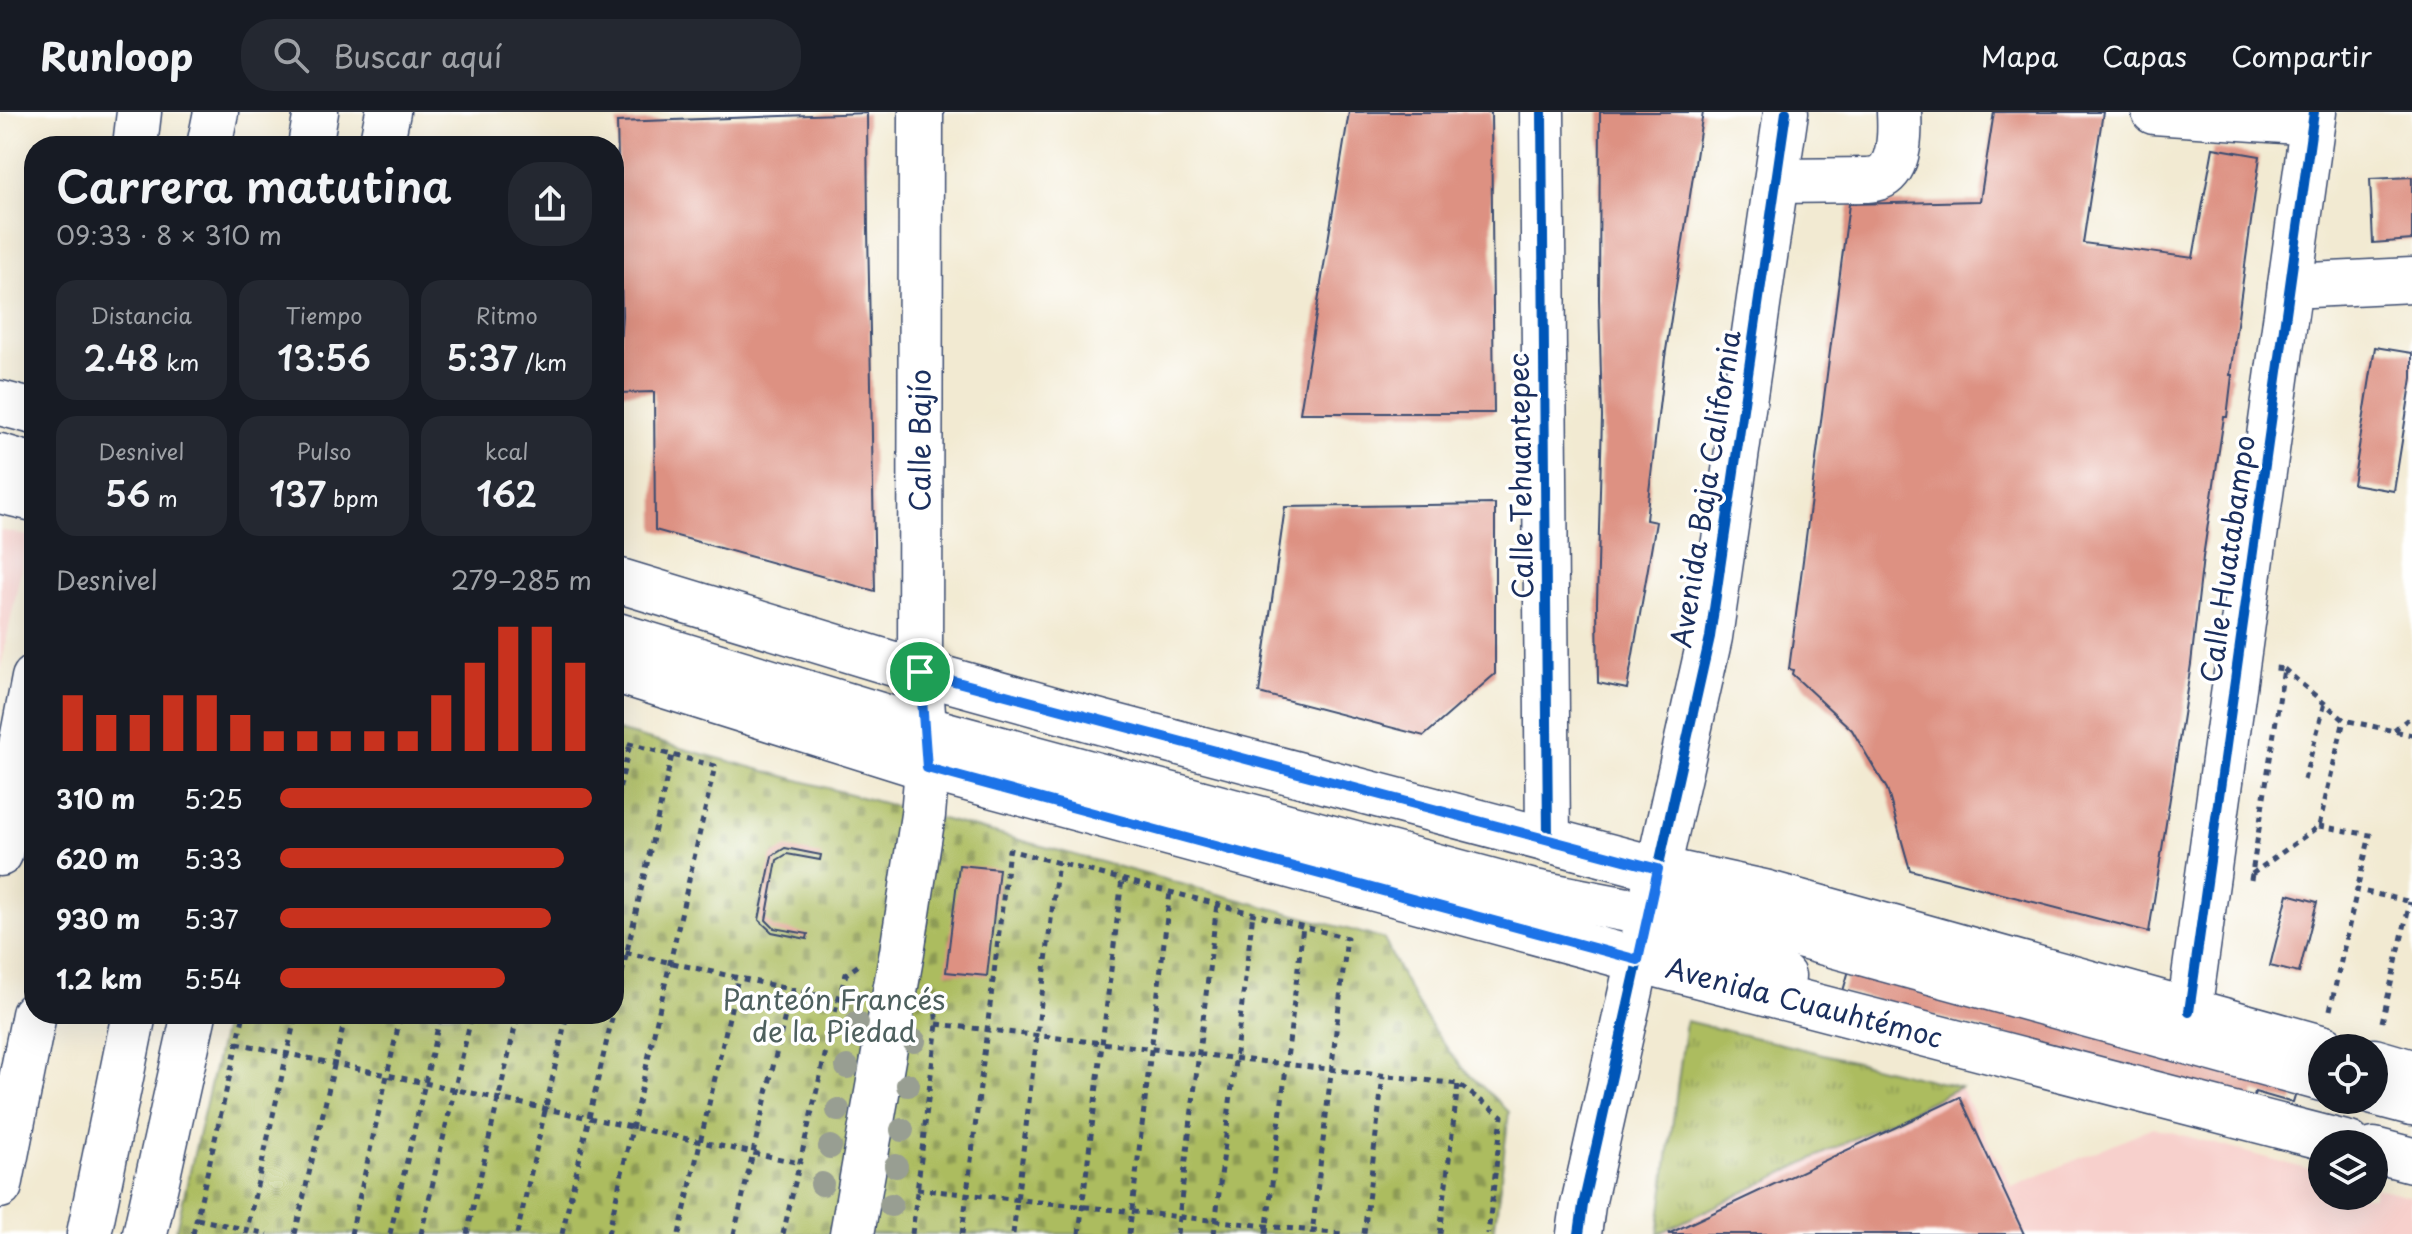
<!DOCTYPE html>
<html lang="es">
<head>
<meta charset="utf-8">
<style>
	:root { --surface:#171b24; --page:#242831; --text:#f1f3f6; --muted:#9ea1a6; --line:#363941; --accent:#c8321e }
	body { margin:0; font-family:"Playpen Sans",sans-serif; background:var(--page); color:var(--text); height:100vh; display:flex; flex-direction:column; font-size:30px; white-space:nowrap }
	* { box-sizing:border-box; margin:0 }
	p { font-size:26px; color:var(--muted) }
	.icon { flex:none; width:44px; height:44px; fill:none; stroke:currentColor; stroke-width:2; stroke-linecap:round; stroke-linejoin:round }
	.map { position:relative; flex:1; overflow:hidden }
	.details { position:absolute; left:24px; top:24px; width:600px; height:888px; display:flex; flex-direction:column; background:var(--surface); border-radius:32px; box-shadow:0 8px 32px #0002 }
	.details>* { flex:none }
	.tools { position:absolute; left:2308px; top:922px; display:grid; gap:16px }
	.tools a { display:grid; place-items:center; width:80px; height:80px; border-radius:50%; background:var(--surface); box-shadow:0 8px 32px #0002; font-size:40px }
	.pin { position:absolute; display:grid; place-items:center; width:68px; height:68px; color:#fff; margin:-34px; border:4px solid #fff; border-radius:50%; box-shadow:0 2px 8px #0007 }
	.round { display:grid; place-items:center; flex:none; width:84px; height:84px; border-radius:32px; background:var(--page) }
	.head { display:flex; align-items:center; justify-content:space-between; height:136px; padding:0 32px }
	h1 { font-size:44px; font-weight:600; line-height:60px }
	.metrics { display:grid; grid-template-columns:repeat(3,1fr); gap:12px; height:136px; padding:8px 32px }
	.metrics div { display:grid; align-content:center; border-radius:20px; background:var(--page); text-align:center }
	.metrics b { font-size:34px; font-weight:600 }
	.metrics small { font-size:22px; font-weight:400 }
	.metrics p { font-size:22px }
	.chart { height:224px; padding:16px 32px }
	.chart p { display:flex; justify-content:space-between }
	.chart svg { width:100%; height:144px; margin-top:8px; stroke:var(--accent); stroke-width:6 }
	ul { padding:0 32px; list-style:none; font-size:26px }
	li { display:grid; grid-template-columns:128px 96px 1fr; align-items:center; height:60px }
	li i { height:20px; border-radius:10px; background:var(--accent) }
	header { display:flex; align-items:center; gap:48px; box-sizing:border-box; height:112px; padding:0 40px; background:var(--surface); border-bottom:2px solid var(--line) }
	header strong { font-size:38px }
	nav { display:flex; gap:44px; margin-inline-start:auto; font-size:28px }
	.search { width:560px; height:72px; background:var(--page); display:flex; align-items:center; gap:20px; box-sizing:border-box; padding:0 28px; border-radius:32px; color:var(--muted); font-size:30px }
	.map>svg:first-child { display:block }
	.built { fill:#f7d0cc }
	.grass { fill:url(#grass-tufts); stroke:#64765e; stroke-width:2 }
	.cemetery { fill:url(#cemetery-stones); stroke:#64765e; stroke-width:2 }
	.building { fill:#dd9182 }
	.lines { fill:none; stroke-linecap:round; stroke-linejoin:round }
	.minor-casing { stroke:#3b4b6f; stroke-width:47 }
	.major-casing { stroke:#3b4b6f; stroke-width:47 }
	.highway-casing { stroke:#3b4b6f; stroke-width:47 }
	.path { stroke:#3b4b6f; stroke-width:5; stroke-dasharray:6 6; stroke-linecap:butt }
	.minor { stroke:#fff; stroke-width:44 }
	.major { stroke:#fff; stroke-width:44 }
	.highway { stroke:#fff; stroke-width:44 }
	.cycleway-casing { stroke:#fff; stroke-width:15 }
	.cycleway { stroke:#0057b8; stroke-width:10 }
	.tree { fill:#989e92 }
	.route-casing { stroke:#fff; stroke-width:16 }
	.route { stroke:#1a73e8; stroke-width:10 }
	.labels { text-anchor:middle; stroke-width:7; stroke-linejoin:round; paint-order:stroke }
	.street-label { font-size:28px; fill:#1b2f5e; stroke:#fff }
	.park-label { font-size:28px; fill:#4e605e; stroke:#fff }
</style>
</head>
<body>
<header>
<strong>Runloop</strong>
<div class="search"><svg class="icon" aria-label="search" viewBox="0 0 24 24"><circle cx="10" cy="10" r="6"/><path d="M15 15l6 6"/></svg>Buscar aquí</div>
<nav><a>Mapa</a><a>Capas</a><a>Compartir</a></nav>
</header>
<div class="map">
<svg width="2412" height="1122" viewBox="0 0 2412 1122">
	<defs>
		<pattern id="grass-tufts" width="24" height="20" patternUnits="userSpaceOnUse" patternTransform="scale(2)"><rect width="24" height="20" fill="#acbc5f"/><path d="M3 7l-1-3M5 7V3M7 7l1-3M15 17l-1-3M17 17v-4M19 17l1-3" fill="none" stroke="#8b9952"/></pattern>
		<pattern id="cemetery-stones" width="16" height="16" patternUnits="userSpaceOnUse" patternTransform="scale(2)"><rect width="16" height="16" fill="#acbc5f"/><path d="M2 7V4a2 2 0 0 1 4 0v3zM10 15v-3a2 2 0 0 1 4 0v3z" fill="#8b9952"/></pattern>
	</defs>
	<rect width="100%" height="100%" fill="#fff"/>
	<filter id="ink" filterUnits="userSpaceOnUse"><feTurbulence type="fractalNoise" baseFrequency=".0125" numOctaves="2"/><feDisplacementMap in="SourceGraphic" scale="16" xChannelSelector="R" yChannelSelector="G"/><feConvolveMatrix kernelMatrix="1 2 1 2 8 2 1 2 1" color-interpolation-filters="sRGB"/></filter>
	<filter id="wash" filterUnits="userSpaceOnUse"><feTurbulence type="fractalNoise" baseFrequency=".006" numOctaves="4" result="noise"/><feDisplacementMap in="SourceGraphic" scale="32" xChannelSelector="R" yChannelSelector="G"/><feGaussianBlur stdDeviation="1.8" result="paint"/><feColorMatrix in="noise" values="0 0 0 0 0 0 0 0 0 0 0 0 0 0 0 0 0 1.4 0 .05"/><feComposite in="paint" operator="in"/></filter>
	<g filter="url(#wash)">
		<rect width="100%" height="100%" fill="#f2ead2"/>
		<path class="built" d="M0 418 28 424 0 559Z
			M1960 975 2012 1075 2153 1015 2322 1061V1084H2374V1075L2412 1085V1122H1660Z"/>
		<path class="grass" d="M1686 909 1960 975 1658 1122Z"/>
		<path class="cemetery" d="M614 618 1384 827C1405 874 1429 917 1463 956 1477 971 1494 985 1509 1000L1494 1122H175L227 902H614Z"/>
		<g id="blocks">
			<path class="building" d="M1349 0H1491L1494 301H1300Z
				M1600 0H1703L1665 245 1649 380 1646 408 1656 410 1627 577 1598 571 1597 491 1602 305 1599 187Z
				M1994 0H2103L2083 131 2193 146 2213 36 2260 44 2230 263H2232L2227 305H2224L2203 445 2191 552 2149 820 1910 758 1887 677 1859 630 1852 618 1792 562 1793 558 1789 557 1849 92 1980 89Z
				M867 1 868 118 875 479 655 418 654 280 617 281 622 203 617 10Z
				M2412 65V128L2373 131 2370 67Z
				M2375 235 2412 241V266L2394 379 2353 372Z
				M1495 392V562L1424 624 1259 581 1285 395Z
				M785 736 821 743 820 748 787 742 777 748 766 808 774 816 808 822 807 827 772 820 759 808 772 744Z
				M959 753 999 757 987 864 946 860Z
				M2288 782 2317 790 2299 861 2270 854Z
				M1854 841 2299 971 2293 991 2255 980 2252 990 1843 879Z
				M1960 985 2024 1122H1668Z"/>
		</g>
	</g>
	<g filter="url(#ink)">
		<use href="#blocks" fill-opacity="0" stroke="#3b4b6f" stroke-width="2"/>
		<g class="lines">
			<defs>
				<g id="minor">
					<path d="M1542 0 1548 728"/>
					<path d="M2154 0 2312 11"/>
					<path d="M1777 69 1868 68C1870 68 1880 66 1881 65 1901 54 1900 19 1899 0"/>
					<path d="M2290 174 2412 168"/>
					<path d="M0 344 34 354"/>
					<path d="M614 522 923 616 1530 779 1648 802 1730 805 2322 967"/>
					<path d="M1654 805 1727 849 1783 864"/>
					<path d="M2189 900 2314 0"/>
					<path d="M2374 981 2412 991"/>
					<path id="s1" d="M852 1122 902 840 923 703 927 656 920 560 921 0"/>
				</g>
				<g id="major">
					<path d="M135 34 139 0"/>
					<path d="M381 34 388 0"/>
					<path d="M0 291 34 300"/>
					<path d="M0 379 34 387"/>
					<path d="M614 467 920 560 1100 610 1658 757 1764 780 2324 936"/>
					<path id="s2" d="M614 558 927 656 1638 848 2349 1032"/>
					<path d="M0 742 34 566"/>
					<path d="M2374 949 2412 960"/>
					<path d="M2374 1038 2412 1048"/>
					<path d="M1579 1122 1583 1093 1710 525 1786 0"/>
				</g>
				<path id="highway" d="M209 34 216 0
					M310 34 316 0
					M0 1074 34 902
					M89 1122 134 902
					M145 1122 194 902"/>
			</defs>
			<use href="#minor" class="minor-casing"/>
			<use href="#major" class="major-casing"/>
			<use href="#highway" class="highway-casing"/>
			<path class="path" d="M2284 557 2344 608 2412 623
				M2394 618 2412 604
				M2304 668 2325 591
				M614 699 630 632
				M2319 714 2370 723 2357 778
				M2252 762 2319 714 2344 608
				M2251 768 2284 557 2275 556
				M614 838 838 888
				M614 896 672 643
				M2330 898 2357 778 2412 790
				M2382 910 2410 790
				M937 912 1458 972 1502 1004 1488 1122
				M237 931 800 1051
				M917 1077 1342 1122
				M197 1107 268 1122
				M193 1122 244 902
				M246 1122 296 902
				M295 1122 346 902
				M351 1122 401 902
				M390 1122 441 902
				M421 1122 472 902
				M467 1122 518 902
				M517 1122 567 902
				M562 1122 613 902
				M608 1122 715 654 614 628
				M679 1122 738 866
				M734 1122 791 878
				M783 1122 838 888 846 862 859 853
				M912 1122 937 912 935 897
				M962 1122 1009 738 1347 826 1312 1122
				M1013 1122 1058 750
				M1079 1122 1122 767
				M1129 1122 1170 780
				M1177 1122 1217 792
				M1214 1122 1253 801
				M1266 1122 1303 814
				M1364 1122 1383 964
				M1440 1122 1458 972"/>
			<use href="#minor" class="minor"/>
			<use href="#major" class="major"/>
			<use href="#highway" class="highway"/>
			<defs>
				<path id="cycleway" d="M1542 0 1548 728
					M1658 757 1710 525 1786 0
					M2189 900 2314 0
					M1579 1122 1583 1093 1638 848"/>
			</defs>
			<use href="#cycleway" class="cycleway-casing"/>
			<use href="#cycleway" class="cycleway"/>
		</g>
		<g class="tree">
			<circle cx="857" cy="911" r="12"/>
			<circle cx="914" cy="929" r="12"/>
			<circle cx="847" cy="955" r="12"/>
			<circle cx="908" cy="973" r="12"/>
			<circle cx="838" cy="998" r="12"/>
			<circle cx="902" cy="1018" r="12"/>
			<circle cx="830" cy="1035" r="12"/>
			<circle cx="896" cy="1054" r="12"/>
			<circle cx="822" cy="1072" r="12"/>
			<circle cx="891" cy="1093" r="12"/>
		</g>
	</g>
	<g class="lines" filter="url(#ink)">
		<defs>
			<path id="route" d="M920 560 1658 757 1638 848 927 656Z"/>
		</defs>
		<use href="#route" class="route-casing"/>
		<use href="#route" class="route"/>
	</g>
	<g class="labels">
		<g class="street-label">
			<text dy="10" stroke="none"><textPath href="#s1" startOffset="800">Calle Bajío</textPath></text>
			<text transform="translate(1521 364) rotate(-91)" y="10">Calle Tehuantepec</text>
			<text transform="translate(1706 377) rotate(-81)" y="10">Avenida Baja California</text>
			<text transform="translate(2228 447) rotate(-82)" y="10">Calle Huatabampo</text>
			<text dy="10" stroke="none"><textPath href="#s2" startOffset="1236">Avenida Cuauhtémoc</textPath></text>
		</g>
		<g class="park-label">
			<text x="834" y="898">Panteón Francés<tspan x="834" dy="32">de la Piedad</tspan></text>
		</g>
	</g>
</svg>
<div class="tools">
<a><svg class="icon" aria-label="locate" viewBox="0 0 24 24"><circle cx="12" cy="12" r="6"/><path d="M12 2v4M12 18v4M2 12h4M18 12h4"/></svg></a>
<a><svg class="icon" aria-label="layers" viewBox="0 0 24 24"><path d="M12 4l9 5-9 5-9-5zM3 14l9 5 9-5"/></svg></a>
</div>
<div class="pin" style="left:920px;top:560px;background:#1e9e55"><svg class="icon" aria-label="arrive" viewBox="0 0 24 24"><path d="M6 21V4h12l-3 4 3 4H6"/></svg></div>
<section class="details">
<div class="head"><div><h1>Carrera matutina</h1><p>09:33 · 8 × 310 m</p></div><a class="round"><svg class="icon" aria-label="share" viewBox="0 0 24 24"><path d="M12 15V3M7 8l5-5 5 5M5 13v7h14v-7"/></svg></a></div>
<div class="metrics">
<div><p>Distancia</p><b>2.48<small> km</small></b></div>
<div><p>Tiempo</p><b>13:56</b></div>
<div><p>Ritmo</p><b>5:37<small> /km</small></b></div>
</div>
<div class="metrics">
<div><p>Desnivel</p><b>56<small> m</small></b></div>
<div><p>Pulso</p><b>137<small> bpm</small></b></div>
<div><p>kcal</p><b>162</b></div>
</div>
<div class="chart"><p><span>Desnivel</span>279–285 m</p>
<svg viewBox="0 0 160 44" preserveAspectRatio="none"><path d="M5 44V27M15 44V33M25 44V33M35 44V27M45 44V27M55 44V33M65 44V38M75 44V38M85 44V38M95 44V38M105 44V38M115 44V27M125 44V17M135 44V6M145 44V6M155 44V17"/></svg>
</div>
<ul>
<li><b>310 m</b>5:25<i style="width:100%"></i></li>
<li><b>620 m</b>5:33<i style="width:91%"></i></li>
<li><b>930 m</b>5:37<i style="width:87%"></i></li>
<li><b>1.2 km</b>5:54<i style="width:72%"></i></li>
</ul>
</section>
</div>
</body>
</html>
